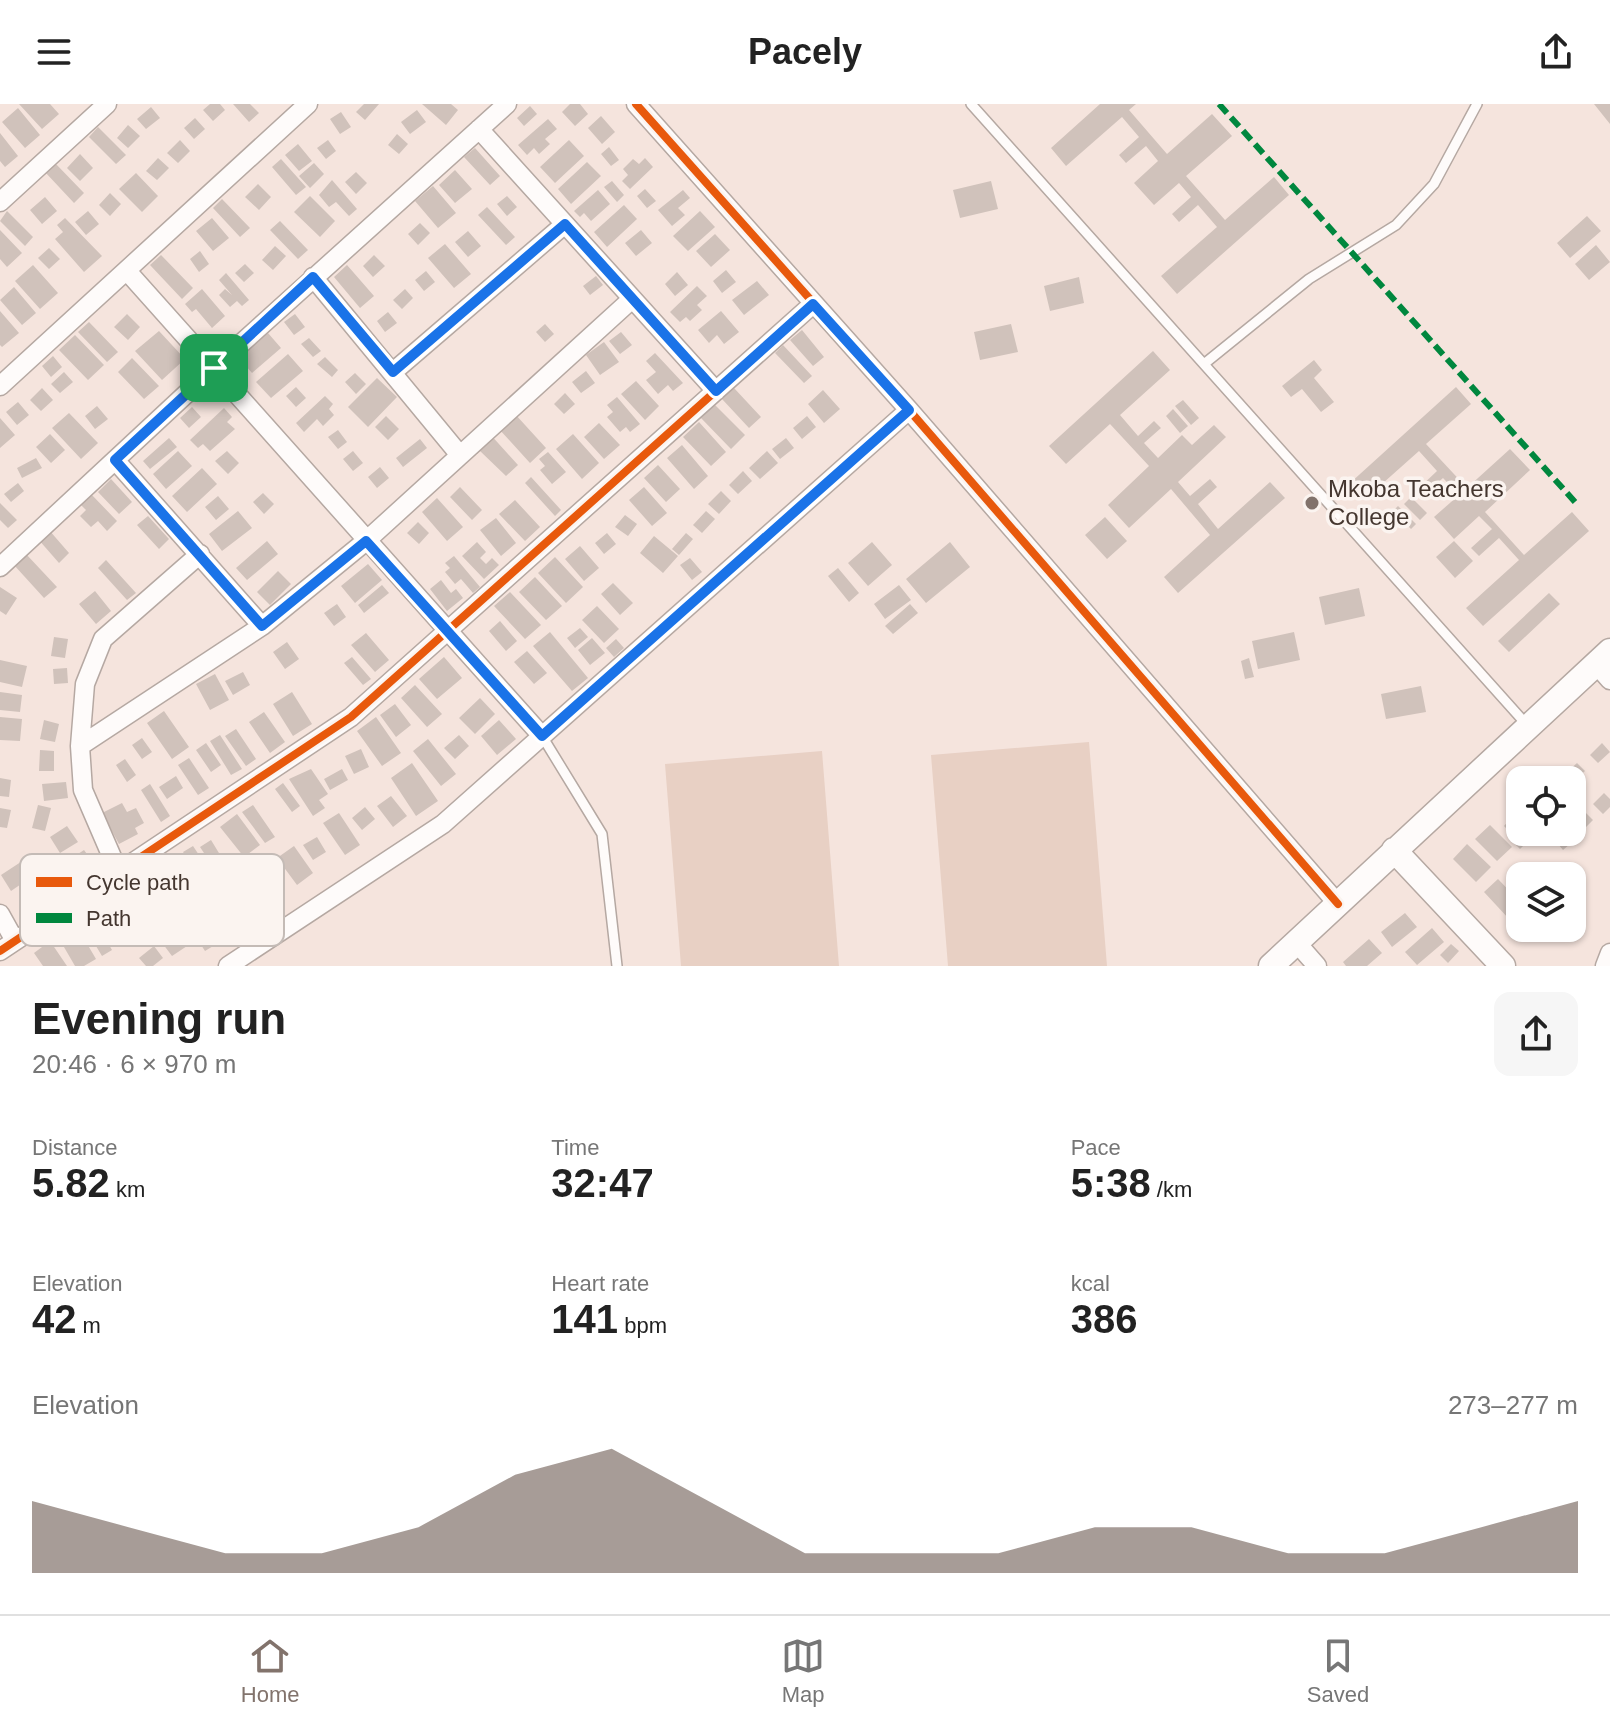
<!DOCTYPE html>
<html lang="en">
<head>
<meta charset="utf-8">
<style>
	:root { --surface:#fff; --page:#f6f6f6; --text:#222; --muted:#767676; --line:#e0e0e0; --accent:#82736c }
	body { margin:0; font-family:Arial,sans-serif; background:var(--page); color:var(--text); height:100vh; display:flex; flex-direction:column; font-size:30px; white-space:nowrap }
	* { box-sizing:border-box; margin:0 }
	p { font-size:26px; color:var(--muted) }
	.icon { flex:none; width:44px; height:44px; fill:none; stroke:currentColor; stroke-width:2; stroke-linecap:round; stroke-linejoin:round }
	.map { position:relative; height:862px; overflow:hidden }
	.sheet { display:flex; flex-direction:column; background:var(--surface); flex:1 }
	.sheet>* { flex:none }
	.buttons { position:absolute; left:1506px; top:662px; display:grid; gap:16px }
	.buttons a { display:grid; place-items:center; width:80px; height:80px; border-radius:16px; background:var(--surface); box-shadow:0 2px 6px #0004; font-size:40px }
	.pin { position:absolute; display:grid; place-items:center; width:68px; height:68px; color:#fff; margin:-34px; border-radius:16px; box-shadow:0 4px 12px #0006 }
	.round { display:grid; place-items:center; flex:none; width:84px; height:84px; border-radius:16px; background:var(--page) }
	.head { display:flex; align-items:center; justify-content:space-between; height:136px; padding:0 32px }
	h1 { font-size:44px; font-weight:700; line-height:60px }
	.figures { display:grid; grid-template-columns:repeat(3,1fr); gap:12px; height:136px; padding:8px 32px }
	.figures div { display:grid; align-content:center }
	.figures b { font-size:40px; font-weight:700 }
	.figures small { font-size:22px; font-weight:400 }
	.figures p { font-size:22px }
	.chart { height:224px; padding:16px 32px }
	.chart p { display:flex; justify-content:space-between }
	.chart svg { width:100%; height:144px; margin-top:8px; fill:var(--accent); opacity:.7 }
	header { display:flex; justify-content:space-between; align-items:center; height:104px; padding:0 32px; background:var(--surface); font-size:36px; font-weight:700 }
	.tabs { display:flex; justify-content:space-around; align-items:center; height:112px; border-top:2px solid var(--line); background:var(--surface); font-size:22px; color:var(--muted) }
	.tabs a { display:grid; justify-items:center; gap:4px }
	.tabs .active { color:var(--accent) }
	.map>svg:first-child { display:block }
	.green { fill:#e8d0c4 }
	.building { fill:#d0c2bb }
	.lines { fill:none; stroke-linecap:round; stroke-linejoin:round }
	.lane-casing { stroke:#b5a8a2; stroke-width:12 }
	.street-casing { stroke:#b5a8a2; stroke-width:21 }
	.secondary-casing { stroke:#b5a8a2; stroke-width:27 }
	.lane { stroke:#fefbfa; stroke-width:9 }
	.street { stroke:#fefbfa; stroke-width:18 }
	.secondary { stroke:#fefbfa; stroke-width:24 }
	.quiet { stroke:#00873e; stroke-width:6; stroke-dasharray:12 6; stroke-linecap:butt }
	.cycleway-casing { stroke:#fbf4f0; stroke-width:13 }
	.cycleway { stroke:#e8590c; stroke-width:8 }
	.route-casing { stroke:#fff; stroke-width:16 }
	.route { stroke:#1a73e8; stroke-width:10 }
	.poi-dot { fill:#82736c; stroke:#fbf4f0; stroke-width:3 }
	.labels { text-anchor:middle; stroke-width:7; stroke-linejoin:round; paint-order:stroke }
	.poi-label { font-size:24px; fill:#44362f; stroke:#fbf4f0; text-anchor:start }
	.key { fill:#fbf4f0; stroke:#c4bbb6; stroke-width:2 }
	.key-label { font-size:22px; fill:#44362f }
</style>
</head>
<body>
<header><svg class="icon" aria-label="menu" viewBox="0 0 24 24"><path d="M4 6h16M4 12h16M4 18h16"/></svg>Pacely<svg class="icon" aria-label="share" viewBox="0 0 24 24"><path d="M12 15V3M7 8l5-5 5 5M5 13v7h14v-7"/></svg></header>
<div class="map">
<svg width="1610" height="862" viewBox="0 0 1610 862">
	<rect width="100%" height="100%" fill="#f5e4dd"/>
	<path class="green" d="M1089 638 1107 862H948L931 651Z
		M822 647 839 862H681L665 660Z"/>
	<path class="building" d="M19 0H50L59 10 42 25Z
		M210 0H220L225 6 213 17 203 6Z
		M233 0H250L259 9 249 18Z
		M364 0H379L365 16 356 8Z
		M422 0H451L458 6 446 21Z
		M570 0H580L588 10 575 22 562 8Z
		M1100 0H1136L1129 6 1167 50 1212 10 1232 32 1186 72 1225 116 1274 73 1289 91 1177 190 1161 172 1217 123 1198 101 1179 118 1172 110 1191 93 1179 79 1154 101 1134 79 1158 57 1146 42 1126 59 1119 51 1139 33 1122 13 1066 62 1051 44Z
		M1594 0H1610V20Z
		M530 2 537 10 524 22 517 14Z
		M151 3 160 14 146 25 137 15Z
		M18 4 40 31 25 44 2 18Z
		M417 6 426 18 410 30 401 18Z
		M341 8 351 23 340 30 330 15Z
		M601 12 615 28 602 40 588 24Z
		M195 14 205 25 194 35 184 24Z
		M548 15 557 25 545 35 550 40 539 50 534 44 527 51 518 41Z
		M128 21 140 32 128 44 117 34Z
		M98 23 126 51 116 60 89 33Z
		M0 29 18 52 5 63 0 57Z
		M397 30 408 40 399 50 388 41Z
		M180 36 190 47 178 59 167 49Z
		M328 36 336 47 326 55 317 44Z
		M569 36 584 52 555 79 540 63Z
		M298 40 312 57 299 67 285 51Z
		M609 43 619 56 611 62 601 50Z
		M475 44 500 72 490 81 464 53Z
		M80 50 93 64 80 77 67 64Z
		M158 54 169 64 157 76 146 67Z
		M645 54 653 63 630 85 622 77 628 71 623 65 633 55 639 60Z
		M281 55 306 83 296 91 272 63Z
		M587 58 601 72 571 100 558 85Z
		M55 59 84 89 74 99 45 68Z
		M314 59 324 70 310 84 299 72Z
		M455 66 472 85 455 99 439 81Z
		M356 68 367 79 356 90 345 78Z
		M136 69 158 92 142 108 119 85Z
		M332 76 357 105 349 112 336 98 329 103 319 91Z
		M612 77 624 91 617 98 604 83Z
		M991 77 998 105 960 114 953 86Z
		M258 80 271 93 259 106 245 93Z
		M433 82 456 109 438 124 415 97Z
		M645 85 656 97 647 104 637 92Z
		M598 86 610 100 591 117 584 109 580 113 574 107Z
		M683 86 690 94 678 104 685 111 672 122 658 106Z
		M110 89 121 100 110 112 99 101Z
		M310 92 335 117 320 133 294 108Z
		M507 92 517 103 507 112 497 100Z
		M45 93 57 107 42 120 30 106Z
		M222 95 250 124 240 133 213 104Z
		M624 101 637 115 607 143 594 128Z
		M487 103 515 133 506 141 478 111Z
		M7 107 33 133 25 142 0 117Z
		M88 107 99 120 86 131 75 118Z
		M700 107 715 123 688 147 673 132Z
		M1587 112 1601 127 1570 154 1557 139Z
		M65 114 102 152 84 168 55 135 63 128 57 121Z
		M212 114 229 134 213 147 196 127Z
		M280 117 308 146 298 155 270 126Z
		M420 119 430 129 418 141 408 130Z
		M0 126 22 149 7 163 0 155Z
		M641 126 652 139 636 152 625 139Z
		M468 127 481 142 468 153 455 138Z
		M715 130 730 146 711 163 696 147Z
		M445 140 471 170 454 184 428 154Z
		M1596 141 1610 158 1589 176 1575 160Z
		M275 142 286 152 273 166 262 156Z
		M49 144 60 155 49 165 38 154Z
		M200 147 209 160 199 168 190 155Z
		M161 151 193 184 182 195 150 161Z
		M374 151 385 162 373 173 363 162Z
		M245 160 254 169 244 178 235 169Z
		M33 161 58 189 40 205 15 177Z
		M347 161 374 192 360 204 334 173Z
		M726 166 736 178 722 189 713 177Z
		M426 167 435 178 424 187 415 176Z
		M677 168 688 181 675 192 665 180Z
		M226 169 249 196 242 202 237 197 230 203 219 191 225 185 232 191 219 176Z
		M596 172 603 181 590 191 583 182Z
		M1079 173 1084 199 1050 207 1044 182Z
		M757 177 769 191 744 211 732 196Z
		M697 182 707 192 697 201 702 206 690 217 686 213 680 218 670 208Z
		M14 183 36 209 22 221 0 196Z
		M202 185 225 212 212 224 196 205 192 208 185 200Z
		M405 185 413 194 402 205 393 196Z
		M0 207 19 229 2 243 0 241Z
		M721 207 739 228 724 240 717 231 709 239 698 226Z
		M388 208 397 219 385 228 377 217Z
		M127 210 140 223 128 236 114 223Z
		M295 210 305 223 294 231 284 218Z
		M89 218 118 248 107 258 78 228Z
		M545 220 554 230 545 238 536 228Z
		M1011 220 1018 248 980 256 974 228Z
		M802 226 824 253 813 262 790 236Z
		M159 227 185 255 162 276 135 247Z
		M621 228 632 241 620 250 609 237Z
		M268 229 281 244 252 269 239 254Z
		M75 231 104 261 88 276 59 246Z
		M309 234 321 247 313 253 301 240Z
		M604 238 619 258 600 271 586 251Z
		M783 241 812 272 804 279 775 249Z
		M1153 247 1170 266 1120 311 1138 332 1154 317 1161 324 1144 339 1158 354 1182 331 1192 341 1214 321 1226 333 1178 378 1190 392 1210 375 1217 383 1198 400 1218 425 1270 378 1285 394 1178 489 1164 473 1210 431 1171 385 1129 424 1108 401 1149 362 1110 320 1066 360 1049 342Z
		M655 249 683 279 673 287 668 281 658 290 646 276 656 268 646 257Z
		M288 250 303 267 271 294 256 278Z
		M53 252 62 263 51 273 42 262Z
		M325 253 338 266 332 273 317 260Z
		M132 254 159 282 144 295 118 268Z
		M1314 256 1322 266 1314 274 1334 298 1321 308 1302 285 1291 293 1282 282Z
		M586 267 595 279 581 289 572 278Z
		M64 268 73 278 60 289 51 280Z
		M355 269 366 280 356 290 345 278Z
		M377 274 397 293 368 323 348 303Z
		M636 277 659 302 645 316 621 290Z
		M296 283 306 294 296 303 286 292Z
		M1456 283 1471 300 1426 340 1467 384 1510 345 1530 366 1485 408 1524 451 1572 408 1589 427 1483 522 1466 504 1519 456 1499 434 1479 452 1471 444 1492 425 1479 412 1454 435 1434 413 1459 391 1443 374 1424 391 1418 385 1437 367 1419 347 1364 396 1349 380Z
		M42 284 53 296 41 307 30 296Z
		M734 284 761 313 749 324 722 295Z
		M823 286 840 305 824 319 808 300Z
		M565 289 575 300 564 310 554 300Z
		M325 292 333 300 329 305 334 311 323 322 317 315 304 328 296 319Z
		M617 293 640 320 630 328 626 323 620 328 607 313 613 308 607 301Z
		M1183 296 1199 314 1191 321 1175 302Z
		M18 298 29 311 17 321 6 308Z
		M714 300 745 331 731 345 700 313Z
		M97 302 108 315 95 325 85 312Z
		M192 303 201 313 189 324 180 314Z
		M224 304 232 313 227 318 235 325 210 347 203 340 198 344 190 336Z
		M1173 305 1188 322 1180 329 1166 312Z
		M69 309 98 339 81 355 52 324Z
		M515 310 546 344 530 359 499 325Z
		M386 312 399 325 388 336 375 323Z
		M807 312 816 323 802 335 793 324Z
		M0 314 15 331 0 344Z
		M699 318 726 348 711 362 683 333Z
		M599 319 620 341 604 355 584 333Z
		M338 326 347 338 338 345 328 333Z
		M489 329 518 361 506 372 480 347 477 350 472 345Z
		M50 330 65 346 51 359 36 343Z
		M573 330 599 359 582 375 556 345Z
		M169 334 177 343 150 365 143 357Z
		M786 334 794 344 780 355 772 345Z
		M420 335 427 344 403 363 396 354Z
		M682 341 708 372 694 385 667 354Z
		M178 347 192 362 166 385 153 370Z
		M227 347 239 359 228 370 215 357Z
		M353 347 363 359 353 367 343 355Z
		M767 347 778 359 760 375 749 364Z
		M548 348 566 368 552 380 540 366 545 362 539 355Z
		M36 354 42 364 22 374 17 364Z
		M658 361 680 385 666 398 644 374Z
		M380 363 389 374 377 384 368 373Z
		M202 364 217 380 187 408 172 392Z
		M743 367 752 377 738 390 729 381Z
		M531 373 561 406 555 412 525 379Z
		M111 375 132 398 119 410 98 388Z
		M18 379 24 387 11 398 4 390Z
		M460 383 482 406 472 416 450 393Z
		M644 383 667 409 652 422 629 396Z
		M721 387 731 397 719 410 708 400Z
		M90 389 117 417 107 427 98 417 91 423 80 412 86 406 79 399Z
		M263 389 274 400 264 410 253 398Z
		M218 392 229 405 216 416 205 403Z
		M1411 393 1427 409 1420 416 1404 400Z
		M437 394 463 423 447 437 422 408Z
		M515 396 540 423 525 437 499 410Z
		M0 399 17 416 8 424 0 416Z
		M1398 402 1416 420 1411 425 1393 407Z
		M238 407 252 424 222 447 209 430Z
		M706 407 715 415 702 429 693 421Z
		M625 411 637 420 628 432 615 423Z
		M148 412 169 435 159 445 137 421Z
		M1105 413 1127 437 1107 455 1085 431Z
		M496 414 516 439 501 452 480 426Z
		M418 418 429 429 419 440 407 429Z
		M49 426 69 449 59 459 38 435Z
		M607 429 616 440 604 450 595 439Z
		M686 429 693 435 679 451 672 445Z
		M654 432 678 452 663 469 640 449Z
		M267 437 278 450 247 476 236 464Z
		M1454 437 1473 457 1455 474 1436 453Z
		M477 438 486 448 480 454 486 460 492 454 499 461 484 475 462 452Z
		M872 438 892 461 868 482 848 459Z
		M950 438 970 463 926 499 906 475Z
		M580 442 599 464 584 477 565 455Z
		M26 450 57 483 44 494 14 461Z
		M454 452 480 483 473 489 461 475 455 480 445 468 450 464 445 459Z
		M555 453 583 483 566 499 538 469Z
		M690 454 702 468 692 476 680 461Z
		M106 456 136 489 127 496 98 464Z
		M368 460 382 476 355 499 341 482Z
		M838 464 859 489 849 498 828 472Z
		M278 467 291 480 270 501 257 488Z
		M535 473 562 502 546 516 519 488Z
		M441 476 451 489 456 485 463 494 447 507 430 485Z
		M613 479 633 499 620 511 601 490Z
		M382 481 389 489 364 509 358 501Z
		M899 481 911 496 885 515 874 500Z
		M0 483 17 494 6 511 0 507Z
		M1359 484 1365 512 1325 521 1319 493Z
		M95 487 111 507 96 520 79 500Z
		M510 488 541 521 525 535 494 502Z
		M1549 489 1560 500 1509 548 1498 537Z
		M337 500 346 513 334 522 324 509Z
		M910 500 918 509 893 530 885 522Z
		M597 502 619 525 604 539 582 516Z
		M500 517 517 537 506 547 489 527Z
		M580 524 588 533 575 544 567 534Z
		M550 528 588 574 572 587 533 542Z
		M1294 528 1300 556 1258 565 1252 537Z
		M366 529 389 556 375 568 351 541Z
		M54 533 68 535 65 554 51 552Z
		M592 534 605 549 590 561 578 546Z
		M616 535 624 544 614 553 606 544Z
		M287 538 299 555 285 565 273 548Z
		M527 547 547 569 534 580 514 558Z
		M352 553 371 575 363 581 344 559Z
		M444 553 462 574 437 595 419 575Z
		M1249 554 1254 573 1245 575 1241 557Z
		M0 556 27 562 22 583 0 578Z
		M67 564 68 579 54 580 53 565Z
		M243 568 250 581 233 591 225 577Z
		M215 570 229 596 210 606 196 580Z
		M415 581 442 610 427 623 401 594Z
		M1421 582 1426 608 1386 615 1381 590Z
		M0 588 22 591 20 608 0 606Z
		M292 588 312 620 293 632 273 600Z
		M480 594 495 610 475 630 459 614Z
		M395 600 411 621 396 633 380 611Z
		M164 607 189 643 172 655 147 619Z
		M264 608 285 638 270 649 249 618Z
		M0 613 22 615 20 637 0 636Z
		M376 613 401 649 382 662 357 627Z
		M44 616 59 620 55 638 40 635Z
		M499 616 516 635 497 651 481 632Z
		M236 625 256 655 246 662 225 632Z
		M220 631 242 665 231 671 210 637Z
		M459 631 469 642 455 655 444 644Z
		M142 634 152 648 142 655 132 641Z
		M428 635 456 670 441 682 413 647Z
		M206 639 221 661 211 668 196 646Z
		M1602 639 1610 648 1598 659 1590 651Z
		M361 645 369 663 354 670 345 652Z
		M40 646 54 647V667H39Z
		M189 654 209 684 198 691 178 661Z
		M125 655 136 671 127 678 116 661Z
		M412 659 438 697 416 712 391 674Z
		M1577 659 1585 667 1574 677 1566 669Z
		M311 665 328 690 319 696 325 704 313 712 289 675Z
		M342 665 348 676 330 686 324 675Z
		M176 672 183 684 167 695 159 683Z
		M0 674 11 676 9 693 0 692Z
		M66 678 68 694 44 697 42 680Z
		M283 679 300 702 292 708 275 685Z
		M150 680 170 712 161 718 141 686Z
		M1604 689 1610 695V703L1603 710 1593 700Z
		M391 692 407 712 393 723 377 702Z
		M122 699 127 708 136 704 144 719 135 724 138 730 119 740 102 709Z
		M38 701 51 704 45 727 32 724Z
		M253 701 275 733 265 739 242 708Z
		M365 703 375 715 362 726 352 714Z
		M0 704 11 706 7 724 0 723Z
		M1582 705 1593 716 1582 727 1572 717Z
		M339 709 360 741 345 751 323 719Z
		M237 710 260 741 244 753 220 723Z
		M1515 710 1520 715V726L1514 732 1504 722Z
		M1490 721 1512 743 1497 757 1475 735Z
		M67 722 78 738 60 749 50 733Z
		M1521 728 1535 730 1520 745 1512 737Z
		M1560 728H1569L1576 735 1563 746 1553 734Z
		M317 733 326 748 313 756 303 741Z
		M211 736 222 754 212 761 200 743Z
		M1467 740 1491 763 1476 778 1453 755Z
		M193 742 215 775 205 781 183 748Z
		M294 742 313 769 297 781 277 754Z
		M84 746 95 761 68 779 57 764Z
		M33 750 43 765 11 787 1 771Z
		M1498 775 1520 798V805L1509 815 1484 788Z
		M204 807 223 836 205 847 186 818Z
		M1405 809 1417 823 1392 843 1381 828Z
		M92 811 112 846 102 852 81 817Z
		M76 821 96 855 84 862H75L57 831Z
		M1432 824 1444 838 1417 861 1405 848Z
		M178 830 187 842 172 852 163 840Z
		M1369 835 1382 849 1367 862H1346L1343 858Z
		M50 837 67 862H43L34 849Z
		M1451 840 1459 847 1448 859 1440 851Z
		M154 842 163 854 153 862H146L139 854Z"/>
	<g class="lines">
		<defs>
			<path id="lane" d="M971 0 1527 621
				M1204 260 1309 175 1396 121 1434 80 1477 0
				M542 632 602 730 617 862"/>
			<path id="street" d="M636 0 909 306 1338 800
				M479 25 716 287
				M0 98 107 0
				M127 167 542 632
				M313 173 459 350
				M393 268 565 120
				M0 282 308 0
				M115 356 262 522
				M0 463 214 264 507 0
				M1596 560 1610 576
				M80 642 262 522 366 437 632 195
				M118 767 83 686 80 642 85 580 103 535 200 450
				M0 810 15 837
				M1296 838 1317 862
				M0 847 351 613 813 200
				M228 862 443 720 909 306
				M1605 862 1610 849"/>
			<path id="secondary" d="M1394 746 1503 862
				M1271 862 1610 547"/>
		</defs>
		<use href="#lane" class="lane-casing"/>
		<use href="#street" class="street-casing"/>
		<use href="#secondary" class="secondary-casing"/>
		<use href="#lane" class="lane"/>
		<use href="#street" class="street"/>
		<use href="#secondary" class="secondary"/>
		<path class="quiet" d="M1219 0 1575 398"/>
		<defs>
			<path id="cycleway" d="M636 0 909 306 1338 800
				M0 847 351 613 813 200"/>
		</defs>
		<use href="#cycleway" class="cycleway-casing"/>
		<use href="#cycleway" class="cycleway"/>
	</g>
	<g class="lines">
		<defs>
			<path id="route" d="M565 120 716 287 813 200 909 306 542 632 366 437 262 522 115 356 313 173 393 268Z"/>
		</defs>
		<use href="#route" class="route-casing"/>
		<use href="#route" class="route"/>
	</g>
	<circle class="poi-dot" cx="1312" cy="399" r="8"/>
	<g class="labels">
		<g class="poi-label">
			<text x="1328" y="393">Mkoba Teachers<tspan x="1328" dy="28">College</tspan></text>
		</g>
	</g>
	<rect x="20" y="750" width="264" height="92" rx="12" class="key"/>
	<rect x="36" y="773" width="36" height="10" fill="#e8590c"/>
	<rect x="36" y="809" width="36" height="10" fill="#00873e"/>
	<g class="key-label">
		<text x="86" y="786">Cycle path</text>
		<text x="86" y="822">Path</text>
	</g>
</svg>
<div class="buttons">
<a><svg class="icon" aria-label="locate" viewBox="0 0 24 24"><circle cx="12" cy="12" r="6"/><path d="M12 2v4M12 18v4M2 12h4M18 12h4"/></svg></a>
<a><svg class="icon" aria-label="layers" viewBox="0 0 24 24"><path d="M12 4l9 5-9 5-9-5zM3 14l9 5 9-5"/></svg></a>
</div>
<div class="pin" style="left:214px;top:264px;background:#1e9e55"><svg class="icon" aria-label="arrive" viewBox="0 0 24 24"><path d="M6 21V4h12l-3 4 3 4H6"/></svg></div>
</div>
<section class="sheet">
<div class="head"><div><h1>Evening run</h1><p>20:46 · 6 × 970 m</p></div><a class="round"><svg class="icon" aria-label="share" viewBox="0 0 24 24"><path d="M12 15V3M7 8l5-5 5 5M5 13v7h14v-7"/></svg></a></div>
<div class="figures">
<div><p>Distance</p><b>5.82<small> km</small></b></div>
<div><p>Time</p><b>32:47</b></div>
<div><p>Pace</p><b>5:38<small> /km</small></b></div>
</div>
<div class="figures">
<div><p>Elevation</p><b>42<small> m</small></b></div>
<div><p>Heart rate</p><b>141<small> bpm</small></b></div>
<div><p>kcal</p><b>386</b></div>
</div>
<div class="chart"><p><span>Elevation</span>273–277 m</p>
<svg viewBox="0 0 160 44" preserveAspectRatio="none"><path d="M0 44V22L10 30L20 38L30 38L40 30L50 14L60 6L70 22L80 38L90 38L100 38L110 30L120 30L130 38L140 38L150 30L160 22V44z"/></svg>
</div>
</section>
<nav class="tabs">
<a class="active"><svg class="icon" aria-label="home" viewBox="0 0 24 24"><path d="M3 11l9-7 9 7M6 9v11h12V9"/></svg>Home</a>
<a><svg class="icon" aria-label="map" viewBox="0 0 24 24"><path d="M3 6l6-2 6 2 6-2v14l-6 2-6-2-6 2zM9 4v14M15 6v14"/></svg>Map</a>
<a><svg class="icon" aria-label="saved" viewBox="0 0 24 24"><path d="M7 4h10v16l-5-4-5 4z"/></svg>Saved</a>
</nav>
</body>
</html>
